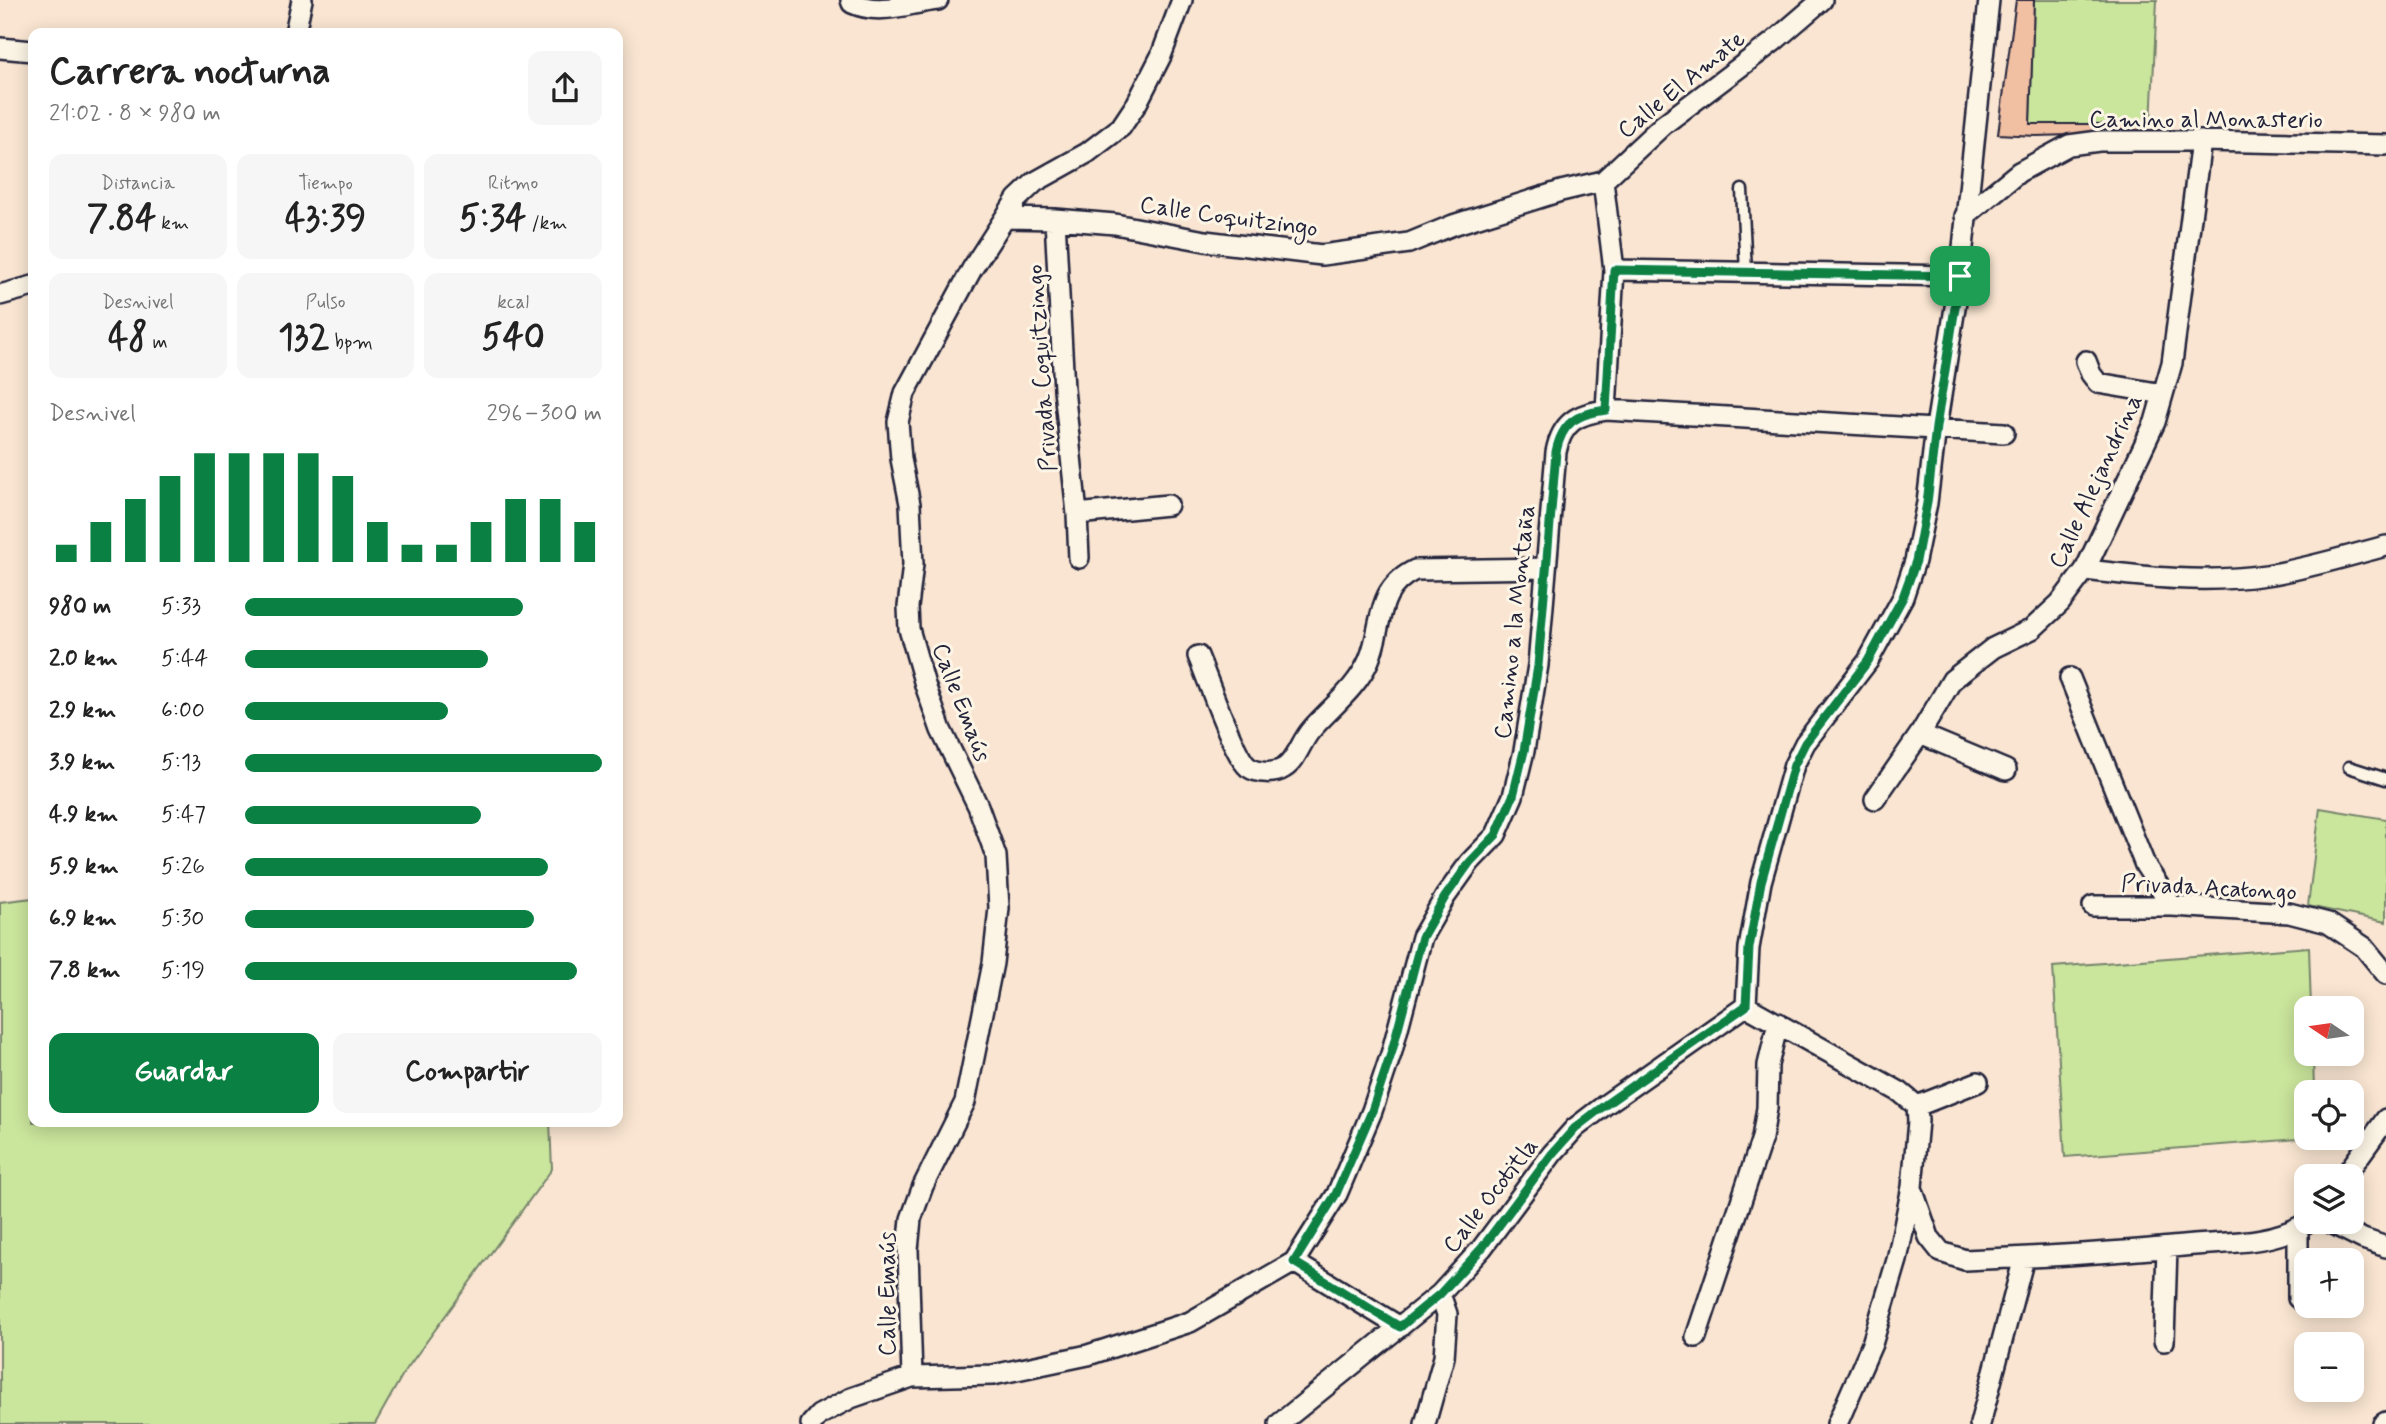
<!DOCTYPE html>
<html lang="es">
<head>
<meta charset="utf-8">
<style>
	:root { --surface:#fff; --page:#f6f6f6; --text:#222; --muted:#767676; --accent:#0b8043 }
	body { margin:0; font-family:Mynerve,sans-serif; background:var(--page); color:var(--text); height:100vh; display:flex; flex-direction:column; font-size:26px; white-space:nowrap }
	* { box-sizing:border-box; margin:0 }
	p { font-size:23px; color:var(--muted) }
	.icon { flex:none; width:38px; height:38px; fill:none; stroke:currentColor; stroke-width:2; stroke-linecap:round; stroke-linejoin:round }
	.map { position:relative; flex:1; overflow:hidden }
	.sheet { position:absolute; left:28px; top:28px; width:595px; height:1099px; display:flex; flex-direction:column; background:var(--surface); border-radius:14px; box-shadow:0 4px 18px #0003 }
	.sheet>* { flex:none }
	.needle { width:46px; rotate:283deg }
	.fabs { position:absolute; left:2294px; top:996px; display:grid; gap:14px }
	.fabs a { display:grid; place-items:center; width:70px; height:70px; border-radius:14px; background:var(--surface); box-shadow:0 4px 18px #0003; font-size:35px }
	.pin { position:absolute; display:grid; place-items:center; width:60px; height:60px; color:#fff; margin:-30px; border-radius:14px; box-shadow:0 4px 10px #0006 }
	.round { display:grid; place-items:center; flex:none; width:74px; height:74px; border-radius:14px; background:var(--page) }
	.summary { display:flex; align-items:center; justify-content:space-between; height:119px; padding:0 21px }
	h1 { font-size:38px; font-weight:700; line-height:52px }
	.figures { display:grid; grid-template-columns:repeat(3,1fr); gap:10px; height:119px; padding:7px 21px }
	.figures div { display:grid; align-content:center; border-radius:14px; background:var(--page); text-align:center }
	.figures b { font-size:35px; font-weight:700 }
	.figures small { font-size:19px; font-weight:400 }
	.figures p { font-size:19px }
	.chart { height:196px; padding:14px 21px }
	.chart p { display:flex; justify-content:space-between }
	.chart svg { width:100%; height:126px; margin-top:7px; stroke:var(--accent); stroke-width:6 }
	.primary-button { display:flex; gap:14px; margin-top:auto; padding:14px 21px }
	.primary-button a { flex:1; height:80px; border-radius:14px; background:var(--accent); color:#fff; font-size:28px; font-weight:700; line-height:80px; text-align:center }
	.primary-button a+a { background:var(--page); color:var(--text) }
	ul { padding:0 21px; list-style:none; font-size:23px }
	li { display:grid; grid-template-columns:112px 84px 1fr; align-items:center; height:52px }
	li i { height:18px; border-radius:9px; background:var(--accent) }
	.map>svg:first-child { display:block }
	.green { fill:#cae59c; stroke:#76846c; stroke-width:2 }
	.building { fill:#f1bfa2; stroke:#22223b; stroke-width:2 }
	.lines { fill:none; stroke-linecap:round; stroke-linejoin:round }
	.service-casing { stroke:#22223b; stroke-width:15 }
	.minor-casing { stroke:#22223b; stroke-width:24 }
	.service { stroke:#fcf5e5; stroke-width:10 }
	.minor { stroke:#fcf5e5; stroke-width:19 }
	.route-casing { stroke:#fff; stroke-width:14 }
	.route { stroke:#0b8043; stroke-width:9 }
	.labels { text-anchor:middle; stroke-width:6; stroke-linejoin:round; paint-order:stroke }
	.street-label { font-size:24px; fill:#22223b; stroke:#fcf5e5 }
</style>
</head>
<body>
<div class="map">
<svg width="2386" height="1424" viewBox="0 0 2386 1424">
	<rect width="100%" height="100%" fill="#f9e5d1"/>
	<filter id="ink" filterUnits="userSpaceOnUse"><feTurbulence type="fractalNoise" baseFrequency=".0143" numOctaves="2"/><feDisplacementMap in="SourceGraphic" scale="14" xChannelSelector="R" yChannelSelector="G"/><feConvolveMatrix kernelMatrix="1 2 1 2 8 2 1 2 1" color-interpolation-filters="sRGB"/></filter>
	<g filter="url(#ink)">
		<path class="green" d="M2034 0H2157L2151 124H2030Z
			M2320 808 2386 819V922L2308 906Z
			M33 898V1122H550L552 1169 403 1374 375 1424H0V902Z
			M2309 947 2311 1008H2306V1054H2313L2314 1092H2306V1138H2311L2065 1157 2053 967Z"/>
		<path class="building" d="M2016 0H2034L2030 124H2144L2143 133 2036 136 1998 134Z"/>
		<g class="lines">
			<defs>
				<path id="service" d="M1742 190 1746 272
					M2349 767 2386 779"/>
				<path id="minor" d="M851 0 852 3C880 16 909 3 938 0
					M295 33 302 0
					M0 48 33 51
					M1603 181 1614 270 1606 410
					M1965 216 2019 172 2069 145 2099 141H2201L2386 145
					M1005 218 1055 219 1115 224 1205 241 1322 255 1409 243 1453 225 1561 191 1603 181 1663 125 1773 42 1822 0
					M1055 219 1064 389 1077 514 1079 558
					M1614 270 1960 276
					M0 295 33 286
					M2086 361 2091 374 2098 383 2163 394
					M1077 514 1168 505
					M2085 570C2146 577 2205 584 2266 575 2306 569 2347 556 2386 546
					M1198 656C1207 677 1234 756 1248 767 1258 774 1275 774 1284 768 1297 760 1301 741 1311 730 1331 707 1357 688 1369 660 1384 624 1374 590 1415 570L1546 568
					M2070 678 2145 865 2172 906
					M1920 734 2006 770
					M1875 799 1920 734 1952 680 1993 648 2032 629 2060 603 2085 570 2155 422 2172 363 2201 141
					M2093 906H2172L2289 913 2328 923 2364 947 2386 974
					M1746 1006 1749 948 1761 882 1794 765 1805 743 1868 661 1903 597 1915 561 1927 503 1936 427 1960 276 1989 0
					M1746 1006 1900 1092 1917 1106 1918 1121 1912 1187 1897 1260 1872 1344 1837 1424
					M1917 1106 1978 1082
					M2345 1176 2386 1119
					M1912 1188 1929 1237 1941 1252 1965 1260C2038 1257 2111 1253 2183 1246 2224 1242 2272 1245 2308 1222
					M2329 1222 2363 1239 2386 1247
					M1294 1262 1400 1327
					M2298 1298V1228
					M1696 1337 1762 1138 1767 1108 1768 1065 1778 1023
					M2164 1341 2167 1248
					M912 1377 908 1250 911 1219 923 1186 965 1102 993 963 999 908 996 856 978 806 941 730 925 685 909 629 908 607 913 564 910 504 901 459 898 422 905 393 972 269 1017 199 1035 182 1087 153 1121 127 1137 103 1161 56 1182 0
					M811 1424 819 1415 851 1398 912 1377 993 1375 1088 1355 1190 1322 1294 1262 1337 1194 1372 1111 1392 1051 1422 937 1445 897 1470 862 1496 835 1513 796 1524 751 1538 665 1556 452C1562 422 1577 414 1606 410L2004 433
					M1279 1424 1440 1294 1482 1248 1552 1154 1575 1128 1605 1105 1746 1006
					M1425 1424 1444 1357 1447 1314 1440 1294
					M1980 1424 2024 1258
					M2383 1424 2386 1422"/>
			</defs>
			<use href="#service" class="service-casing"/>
			<use href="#minor" class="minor-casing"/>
			<use href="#service" class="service"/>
			<use href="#minor" class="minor"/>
		</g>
	</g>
	<g class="lines" filter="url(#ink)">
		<defs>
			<path id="route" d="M1614 270 1960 276 1936 427 1927 503 1916 561 1903 597 1868 661 1805 743 1794 765 1761 882 1749 948 1746 1006 1605 1105 1575 1128 1552 1154 1482 1248 1440 1294 1400 1327 1294 1262 1336 1194 1372 1111 1392 1051 1422 937 1445 897 1470 862 1496 835 1513 796 1524 751 1538 666 1556 452C1562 422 1577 414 1606 410Z"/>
		</defs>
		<use href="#route" class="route-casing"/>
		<use href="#route" class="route"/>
	</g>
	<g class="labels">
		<g class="street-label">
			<text transform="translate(1681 84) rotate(-39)" y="8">Calle El Amate</text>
			<text x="2206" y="127">Camino al Monasterio</text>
			<text transform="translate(1229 216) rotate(8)" y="8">Calle Coquitzingo</text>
			<text transform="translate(1041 368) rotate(-94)" y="8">Privada Coquitzingo</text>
			<text transform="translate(2095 481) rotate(-65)" y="8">Calle Alejandrina</text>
			<text transform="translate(1514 622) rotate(-84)" y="8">Camino a la Montaña</text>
			<text transform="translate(962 702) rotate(69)" y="8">Calle Emaús</text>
			<text transform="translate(2209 887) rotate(3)" y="8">Privada Acatongo</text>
			<text transform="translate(1490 1195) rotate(-52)" y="8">Calle Ocotitla</text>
			<text transform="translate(887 1294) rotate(-90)" y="8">Calle Emaús</text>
		</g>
	</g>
</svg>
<div class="fabs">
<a><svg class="needle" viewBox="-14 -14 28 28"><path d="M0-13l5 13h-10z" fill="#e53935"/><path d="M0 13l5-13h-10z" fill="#767676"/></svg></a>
<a><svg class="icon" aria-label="locate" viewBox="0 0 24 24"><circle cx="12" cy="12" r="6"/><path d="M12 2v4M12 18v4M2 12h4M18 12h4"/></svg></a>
<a><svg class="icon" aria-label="layers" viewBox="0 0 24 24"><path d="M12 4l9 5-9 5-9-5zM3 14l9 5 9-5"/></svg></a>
<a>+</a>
<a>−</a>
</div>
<div class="pin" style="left:1960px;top:276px;background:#1e9e55"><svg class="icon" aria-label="arrive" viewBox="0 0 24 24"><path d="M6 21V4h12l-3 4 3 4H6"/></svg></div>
<section class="sheet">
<div class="summary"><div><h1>Carrera nocturna</h1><p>21:02 · 8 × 980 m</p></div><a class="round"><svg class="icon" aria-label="share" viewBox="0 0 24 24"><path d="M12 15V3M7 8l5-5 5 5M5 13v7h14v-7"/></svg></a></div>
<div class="figures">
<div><p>Distancia</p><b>7.84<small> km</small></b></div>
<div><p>Tiempo</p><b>43:39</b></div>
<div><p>Ritmo</p><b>5:34<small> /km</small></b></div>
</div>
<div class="figures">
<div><p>Desnivel</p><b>48<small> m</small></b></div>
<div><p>Pulso</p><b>132<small> bpm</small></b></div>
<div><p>kcal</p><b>540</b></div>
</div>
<div class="chart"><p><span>Desnivel</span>296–300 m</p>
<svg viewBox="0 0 160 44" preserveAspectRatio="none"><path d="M5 44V38M15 44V30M25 44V22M35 44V14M45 44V6M55 44V6M65 44V6M75 44V6M85 44V14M95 44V30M105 44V38M115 44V38M125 44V30M135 44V22M145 44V22M155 44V30"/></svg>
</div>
<ul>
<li><b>980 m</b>5:33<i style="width:78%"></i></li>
<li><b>2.0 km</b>5:44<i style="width:68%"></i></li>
<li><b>2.9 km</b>6:00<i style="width:57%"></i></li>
<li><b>3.9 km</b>5:13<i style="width:100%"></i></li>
<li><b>4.9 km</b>5:47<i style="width:66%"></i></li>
<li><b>5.9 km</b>5:26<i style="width:85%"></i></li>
<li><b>6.9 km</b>5:30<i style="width:81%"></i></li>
<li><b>7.8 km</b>5:19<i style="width:93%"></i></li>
</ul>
<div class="primary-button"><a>Guardar</a><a>Compartir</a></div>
</section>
</div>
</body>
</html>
